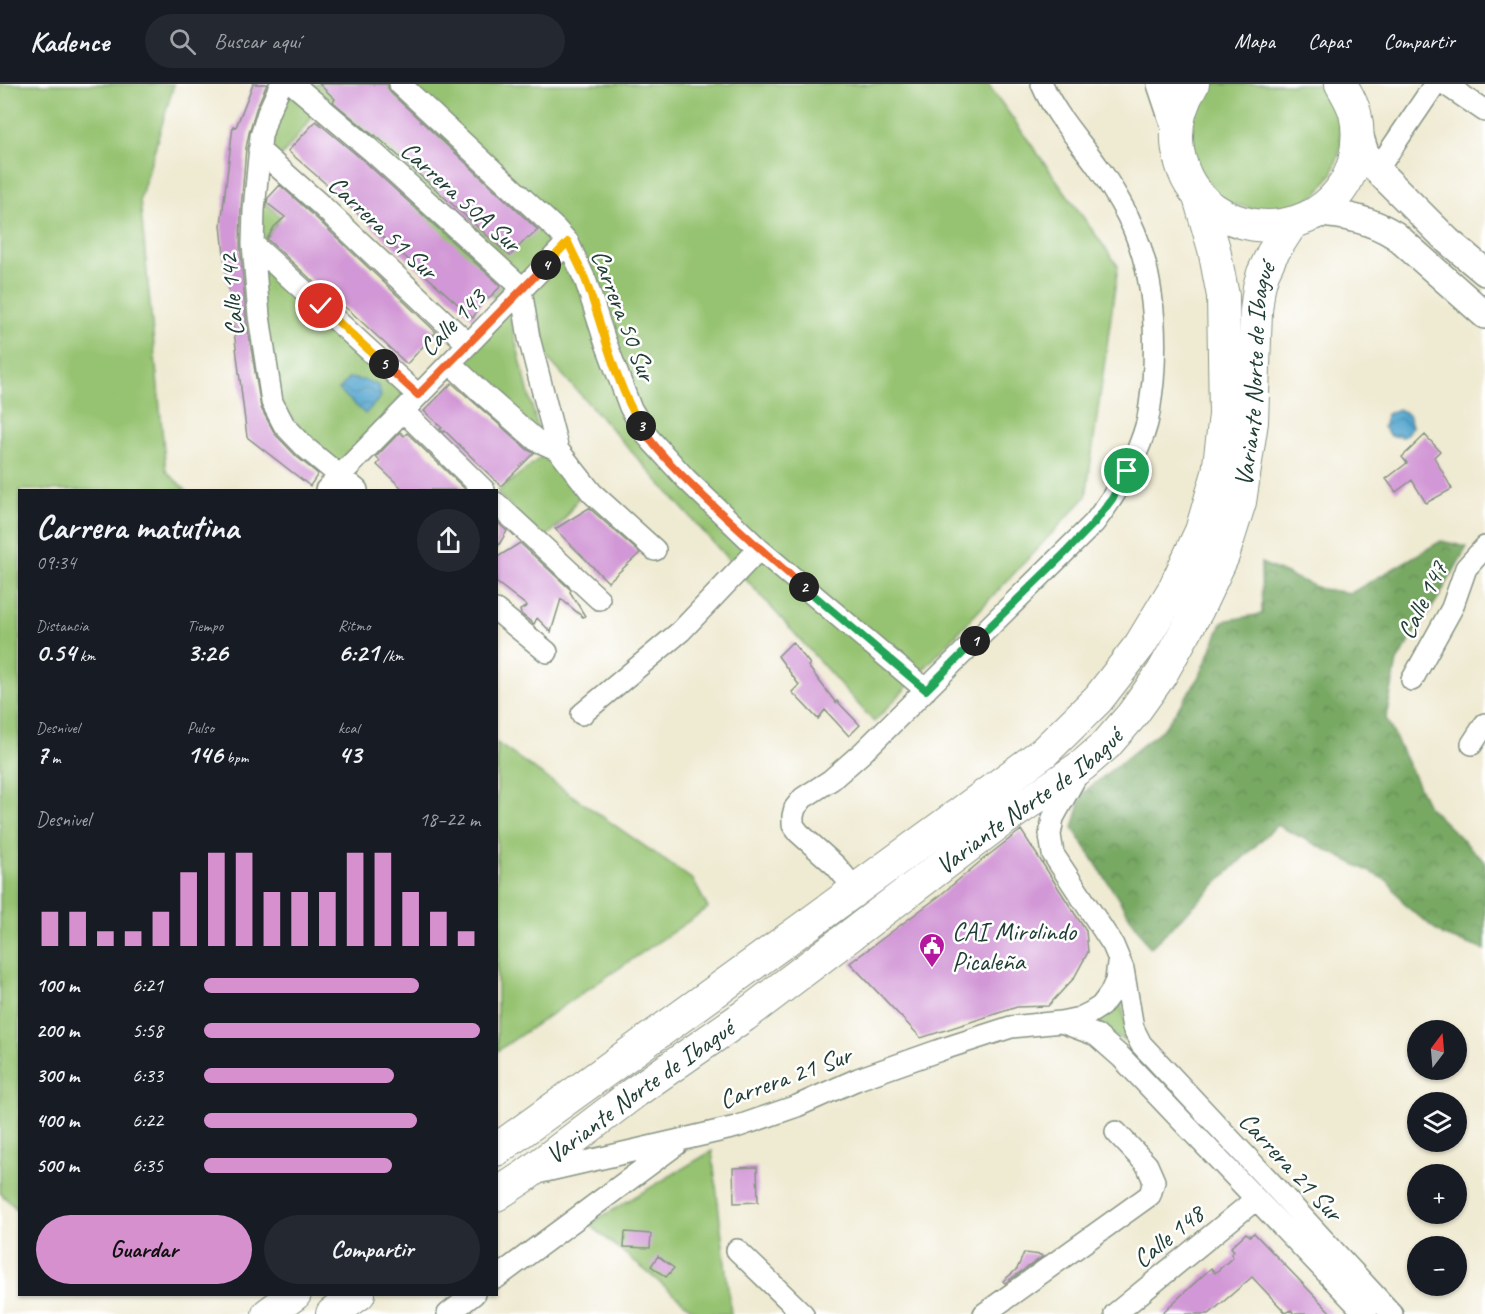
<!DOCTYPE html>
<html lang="es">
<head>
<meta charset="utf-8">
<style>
	:root { --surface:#171b24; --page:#242831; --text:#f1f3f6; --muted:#9ea1a6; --line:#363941; --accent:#d690ce }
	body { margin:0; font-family:Caveat,sans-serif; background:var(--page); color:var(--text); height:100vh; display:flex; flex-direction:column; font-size:22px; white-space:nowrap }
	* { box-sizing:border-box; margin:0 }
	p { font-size:20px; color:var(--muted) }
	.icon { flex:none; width:33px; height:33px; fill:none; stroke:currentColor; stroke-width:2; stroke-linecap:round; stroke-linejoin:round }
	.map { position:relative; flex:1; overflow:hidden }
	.drawer { position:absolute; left:18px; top:405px; width:480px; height:807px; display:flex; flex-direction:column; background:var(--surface); border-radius:0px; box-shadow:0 2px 4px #0004 }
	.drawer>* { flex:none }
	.needle { width:39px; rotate:16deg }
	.buttons { position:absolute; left:1407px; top:936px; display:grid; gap:12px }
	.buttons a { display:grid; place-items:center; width:60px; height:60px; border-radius:50%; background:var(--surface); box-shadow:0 2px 4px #0004; font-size:30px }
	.pin { position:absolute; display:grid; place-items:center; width:51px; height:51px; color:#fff; margin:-26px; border:3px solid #fff; border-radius:50%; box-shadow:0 2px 6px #0007 }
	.km { position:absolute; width:30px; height:30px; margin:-15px; border-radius:50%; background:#222; color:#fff; font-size:16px; line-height:30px; text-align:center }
	.round { display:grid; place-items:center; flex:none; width:63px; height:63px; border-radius:32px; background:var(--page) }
	.overview { display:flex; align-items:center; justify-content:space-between; height:102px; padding:0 18px }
	h1 { font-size:33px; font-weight:700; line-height:45px }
	.metrics { display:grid; grid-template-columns:repeat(3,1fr); gap:9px; height:102px; padding:6px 18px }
	.metrics div { display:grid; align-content:center }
	.metrics b { font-size:26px; font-weight:700 }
	.metrics small { font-size:16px; font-weight:400 }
	.metrics p { font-size:16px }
	.chart { height:168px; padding:12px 18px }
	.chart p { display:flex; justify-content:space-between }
	.chart svg { width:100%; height:108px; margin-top:6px; stroke:var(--accent); stroke-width:6 }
	.button { display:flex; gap:12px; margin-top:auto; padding:12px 18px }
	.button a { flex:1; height:69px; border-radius:36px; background:var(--accent); color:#111; font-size:24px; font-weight:700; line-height:69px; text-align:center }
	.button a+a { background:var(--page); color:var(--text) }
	ul { padding:0 18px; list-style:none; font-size:20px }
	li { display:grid; grid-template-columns:96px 72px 1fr; align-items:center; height:45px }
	li i { height:15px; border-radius:8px; background:var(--accent) }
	header { display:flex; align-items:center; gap:36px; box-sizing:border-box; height:84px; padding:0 30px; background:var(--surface); border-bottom:2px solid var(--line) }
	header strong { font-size:28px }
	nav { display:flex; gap:33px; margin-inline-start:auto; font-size:21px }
	.search { width:420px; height:54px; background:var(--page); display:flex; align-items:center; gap:15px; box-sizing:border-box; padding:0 21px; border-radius:33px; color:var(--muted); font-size:22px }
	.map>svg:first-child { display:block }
	.green { fill:#96c371; stroke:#5a8052; stroke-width:1.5 }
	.forest { fill:url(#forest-crowns); stroke:#4c734c; stroke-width:1.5 }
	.water { fill:url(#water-waves); stroke:#3a7282; stroke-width:1.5 }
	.building { fill:#d297d6 }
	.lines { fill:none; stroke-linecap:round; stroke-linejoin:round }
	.minor-casing { stroke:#879483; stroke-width:24 }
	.major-casing { stroke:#879483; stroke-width:30 }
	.highway-casing { stroke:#879483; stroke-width:34 }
	.minor { stroke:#fff; stroke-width:21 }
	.major { stroke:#fff; stroke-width:27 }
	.highway { stroke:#fff; stroke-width:32 }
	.split-1-casing { stroke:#fff; stroke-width:12 }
	.split-2-casing { stroke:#fff; stroke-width:12 }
	.split-3-casing { stroke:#fff; stroke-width:12 }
	.split-4-casing { stroke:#fff; stroke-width:12 }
	.split-5-casing { stroke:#fff; stroke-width:12 }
	.split-6-casing { stroke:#fff; stroke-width:12 }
	.split-1 { stroke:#22a559; stroke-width:8 }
	.split-2 { stroke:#22a559; stroke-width:8 }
	.split-3 { stroke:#f0652b; stroke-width:8 }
	.split-4 { stroke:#f5b400; stroke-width:8 }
	.split-5 { stroke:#f0652b; stroke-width:8 }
	.split-6 { stroke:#f5b400; stroke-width:8 }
	.labels { text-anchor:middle; stroke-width:5; stroke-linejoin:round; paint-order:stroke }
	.street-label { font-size:26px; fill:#1f3d34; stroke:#fff }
	.poi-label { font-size:26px; fill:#1f3d34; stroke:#fff; text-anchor:start }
</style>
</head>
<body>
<header>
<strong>Kadence</strong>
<div class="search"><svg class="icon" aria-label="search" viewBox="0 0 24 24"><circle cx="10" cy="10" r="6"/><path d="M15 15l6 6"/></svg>Buscar aquí</div>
<nav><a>Mapa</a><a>Capas</a><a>Compartir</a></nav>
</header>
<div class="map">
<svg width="1485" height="1230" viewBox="0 0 1485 1230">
	<defs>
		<pattern id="forest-crowns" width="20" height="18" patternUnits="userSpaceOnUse" patternTransform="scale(1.5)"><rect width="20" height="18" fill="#78a963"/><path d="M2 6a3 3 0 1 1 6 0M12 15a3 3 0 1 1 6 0" fill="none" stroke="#628b52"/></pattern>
		<pattern id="water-waves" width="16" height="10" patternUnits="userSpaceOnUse" patternTransform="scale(1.5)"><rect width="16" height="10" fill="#55a6cf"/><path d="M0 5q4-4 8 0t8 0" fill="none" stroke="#4688a9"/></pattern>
	</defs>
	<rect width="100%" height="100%" fill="#fff"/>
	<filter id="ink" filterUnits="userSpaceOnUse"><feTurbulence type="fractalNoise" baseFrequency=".0167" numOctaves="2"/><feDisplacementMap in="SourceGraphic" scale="12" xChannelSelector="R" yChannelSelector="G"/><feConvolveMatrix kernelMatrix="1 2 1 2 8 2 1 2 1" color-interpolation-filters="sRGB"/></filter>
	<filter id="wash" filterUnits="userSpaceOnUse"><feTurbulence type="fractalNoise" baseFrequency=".008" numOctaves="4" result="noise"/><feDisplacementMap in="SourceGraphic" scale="24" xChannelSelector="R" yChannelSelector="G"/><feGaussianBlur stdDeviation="1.35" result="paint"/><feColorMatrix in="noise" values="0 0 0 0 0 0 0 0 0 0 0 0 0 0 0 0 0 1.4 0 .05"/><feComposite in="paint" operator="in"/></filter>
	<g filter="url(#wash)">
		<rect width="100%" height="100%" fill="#efead2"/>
		<path class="green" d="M0 0H174L140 115 166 387 186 406H20L19 1127 0 1109Z
			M303 0H988L1118 182 1086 413 874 638 509 231 540 354 455 274 502 223Z
			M1213 0H1317L1329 13 1339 37 1341 63 1333 88 1318 109 1297 124 1271 130 1222 117 1193 79 1192 31 1203 10Z
			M287 6 314 31 277 78 265 63Z
			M260 114 281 133 260 163Z
			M271 188 314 231 404 309 336 383 290 332 275 309 258 193Z
			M547 368 583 406 564 436 544 455 522 435 497 408Z
			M497 659 693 796 708 824 497 967Z
			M1119 908 1127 945 1124 956 1083 939Z
			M712 1067 731 1230H698L589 1140Z"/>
		<path class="forest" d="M1441 457 1467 463 1440 511 1397 577 1386 634 1428 722 1485 778V866L1444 852 1407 823 1388 797 1277 741 1150 864 1073 744 1083 709 1165 643 1199 594 1223 537 1262 530 1261 479 1321 505 1351 509Z"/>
		<path class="water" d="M349 294 367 297 379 302 381 313 365 330 339 306Z
			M1398 325 1409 331 1412 343 1404 353 1391 352 1383 343 1387 330Z"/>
		<g id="blocks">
			<path class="building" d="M253 0H267L256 25 249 49 246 64 241 125 240 160 246 234 261 324 275 350 297 373 318 390 310 402 247 353 228 198H227L221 141 233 42 236 43Z
				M319 0H388V4L391 9 538 146 529 154 528 153 510 172 375 51 374 52 333 18 335 15Z
				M316 37 364 77 501 202 488 215 485 212 473 234 339 113 340 112 288 67Z
				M280 101 313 131 436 248 407 280 350 227 328 211 267 155 274 143 285 133 267 119 268 114Z
				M452 299 528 366 534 369 501 402 445 347 443 348 440 345 442 344 424 327Z
				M400 348 404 352 407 349 466 406H404L377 381 380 377 376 373Z
				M1425 351 1440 367 1434 373 1452 405 1426 419 1412 396 1396 408 1386 395 1407 379 1402 373Z
				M589 424 640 469 608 498 555 445Z
				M496 437 507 447 496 466Z
				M520 459 571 506 570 508 585 532 583 533 561 515 551 548 537 534 534 540 521 530 520 526 527 522 496 498V474Z
				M792 558 810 580 808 582 836 619 837 617 860 641 849 652 825 626 818 635 792 608 799 601 778 572Z
				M1021 746 1086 847 1088 868 1074 894 1048 922 1017 923 921 954 850 879 938 813 981 777Z
				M757 1083 758 1118 734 1119 733 1084Z
				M625 1148 651 1150 650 1164 624 1163Z
				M1246 1149 1250 1152 1254 1149 1332 1230H1294L1291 1226 1286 1229 1252 1193 1209 1230H1161L1211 1184 1215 1189 1233 1173 1231 1170 1234 1167 1231 1163Z
				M1024 1169 1041 1171 1042 1173 1005 1199 1003 1197 1017 1185Z
				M658 1172 674 1184 666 1193 651 1182Z"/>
		</g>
	</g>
	<g filter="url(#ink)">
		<use href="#blocks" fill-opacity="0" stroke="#879483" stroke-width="1.5"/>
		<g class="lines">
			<defs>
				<path id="minor" d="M281 0 268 29 261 52 254 126 253 160 259 232 272 318 284 341 306 364 357 406
					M293 0 372 67 519 201 521 206 529 254 558 366
					M400 0 557 146 568 158 586 198 604 254 630 323 648 353 686 395 759 465 926 606
					M1445 0 1485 27
					M259 66 322 122 468 260
					M1377 86 1435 0
					M253 160 418 311
					M450 279 482 309 536 356 558 366 592 409 655 466
					M403 327 484 406
					M326 406 568 158
					M496 419 599 515
					M496 526 547 568
					M1412 596 1452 524 1466 484 1485 463
					M582 630 681 547 759 465
					M1472 660 1485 640
					M1078 689 1053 734 1050 751 1053 770 1113 861 1123 885 1133 944 1141 960 1272 1100 1392 1230
					M856 806 836 782 799 749 793 741V732L795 724 803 714 831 696 863 668 1094 439C1117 409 1137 375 1147 339 1150 326 1151 312 1153 298 1158 236 1152 172 1120 118 1113 106 1106 94 1098 83 1079 56 1055 31 1042 0
					M1061 938 1096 951 1121 973 1366 1230
					M537 1089 736 1043 797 1022 858 995 943 965 1011 943 1061 938 1080 934 1090 929 1101 922 1110 910 1116 897 1118 879
					M737 1166 803 1230
					M496 1194 677 1060
					M448 1230 474 1210
					M984 1230 1150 1111 1154 1097 1147 1081 1116 1048
					M1115 1230 1256 1115"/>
				<path id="major" d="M1161 0 1176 45
					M1358 47 1365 69 1377 86 1448 157 1485 188
					M1316 129C1344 130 1371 136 1395 151L1485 231"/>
				<g id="highway">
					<path d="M1193 0C1177 26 1172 53 1182 82 1187 99 1199 115 1214 125 1264 160 1337 139 1354 78 1358 62 1359 45 1355 29 1352 18 1346 9 1341 0"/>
					<path d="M496 1066 810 839 1044 668 1098 615 1140 561 1174 505 1201 447 1218 389 1225 331 1223 212 1214 165 1199 113"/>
					<path id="s1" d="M496 1111 525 1092 635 1008 744 932 996 741 1083 681 1106 661 1132 631 1162 589 1197 527 1223 472 1240 418 1252 338 1256 227 1259 203 1263 189 1272 170 1292 139"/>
					<path d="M268 1230 295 1210"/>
					<path d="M332 1230 359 1210"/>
				</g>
			</defs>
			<use href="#minor" class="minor-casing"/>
			<use href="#major" class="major-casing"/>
			<use href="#highway" class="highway-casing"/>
			<use href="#minor" class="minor"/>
			<use href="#major" class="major"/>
			<use href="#highway" class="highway"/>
		</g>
	</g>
	<g class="lines" filter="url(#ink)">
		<defs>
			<path id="split-1" d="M975 557 1064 470 1094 439 1112 415 1127 387"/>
			<path id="split-2" d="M804 503 926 606 975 557"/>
			<path id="split-3" d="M641 342C657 369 683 392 705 414 737 444 770 474 804 503"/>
			<path id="split-4" d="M546 181 568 158C574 172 582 186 587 200 604 248 615 298 641 342"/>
			<path id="split-5" d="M384 280 418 311 546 181"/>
			<path id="split-6" d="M321 222 384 280"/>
		</defs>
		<use href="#split-1" class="split-1-casing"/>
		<use href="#split-2" class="split-2-casing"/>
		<use href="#split-3" class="split-3-casing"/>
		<use href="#split-4" class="split-4-casing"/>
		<use href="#split-5" class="split-5-casing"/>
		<use href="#split-6" class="split-6-casing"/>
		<use href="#split-1" class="split-1"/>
		<use href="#split-2" class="split-2"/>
		<use href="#split-3" class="split-3"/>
		<use href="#split-4" class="split-4"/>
		<use href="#split-5" class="split-5"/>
		<use href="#split-6" class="split-6"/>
	</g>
	<defs>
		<symbol id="civic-pin" viewBox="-11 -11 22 30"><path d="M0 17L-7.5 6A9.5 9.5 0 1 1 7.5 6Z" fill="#b5179e" stroke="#fff"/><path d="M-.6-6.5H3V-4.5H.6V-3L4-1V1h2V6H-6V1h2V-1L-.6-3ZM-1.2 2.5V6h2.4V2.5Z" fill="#fff"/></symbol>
	</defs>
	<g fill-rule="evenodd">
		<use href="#civic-pin" x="917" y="847" width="30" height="40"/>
	</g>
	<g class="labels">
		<g class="street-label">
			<text transform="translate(461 112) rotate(42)" y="9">Carrera 50A Sur</text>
			<text transform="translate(383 143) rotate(43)" y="9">Carrera 51 Sur</text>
			<text transform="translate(231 211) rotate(-95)" y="9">Calle 142</text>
			<text transform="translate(624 231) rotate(69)" y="9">Carrera 50 Sur</text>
			<text transform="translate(452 238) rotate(-46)" y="9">Calle 143</text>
			<text dy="9" stroke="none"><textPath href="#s1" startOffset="1167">Variante Norte de Ibagué</textPath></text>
			<text transform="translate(1422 516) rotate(-64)" y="9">Calle 147</text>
			<text dy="9" stroke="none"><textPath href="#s1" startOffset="663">Variante Norte de Ibagué</textPath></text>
			<text transform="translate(785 993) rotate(-20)" y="9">Carrera 21 Sur</text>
			<text dy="9" stroke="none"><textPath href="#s1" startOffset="177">Variante Norte de Ibagué</textPath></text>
			<text transform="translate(1291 1082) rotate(47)" y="9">Carrera 21 Sur</text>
			<text transform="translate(1168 1152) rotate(-39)" y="9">Calle 148</text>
		</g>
		<g class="poi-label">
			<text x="952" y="856">CAI Mirolindo<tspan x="952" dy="30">Picaleña</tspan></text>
		</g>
	</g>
</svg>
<div class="buttons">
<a><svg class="needle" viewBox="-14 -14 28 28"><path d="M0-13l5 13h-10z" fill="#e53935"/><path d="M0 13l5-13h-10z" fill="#9ea1a6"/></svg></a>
<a><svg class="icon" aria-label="layers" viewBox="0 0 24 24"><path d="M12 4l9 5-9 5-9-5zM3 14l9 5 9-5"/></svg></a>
<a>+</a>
<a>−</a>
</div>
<div class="pin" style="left:1127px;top:387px;background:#1e9e55"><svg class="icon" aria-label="arrive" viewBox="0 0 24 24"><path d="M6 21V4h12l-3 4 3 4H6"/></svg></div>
<div class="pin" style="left:321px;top:222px;background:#d93025"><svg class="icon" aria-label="check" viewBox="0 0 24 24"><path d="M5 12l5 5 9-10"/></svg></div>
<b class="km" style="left:975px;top:557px">1</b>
<b class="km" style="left:804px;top:503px">2</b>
<b class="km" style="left:641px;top:342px">3</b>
<b class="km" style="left:546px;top:181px">4</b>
<b class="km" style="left:384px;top:280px">5</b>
<section class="drawer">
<div class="overview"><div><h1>Carrera matutina</h1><p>09:34</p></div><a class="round"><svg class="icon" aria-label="share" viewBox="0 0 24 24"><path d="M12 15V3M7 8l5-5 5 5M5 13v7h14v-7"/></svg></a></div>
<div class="metrics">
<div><p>Distancia</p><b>0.54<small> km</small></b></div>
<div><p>Tiempo</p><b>3:26</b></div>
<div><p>Ritmo</p><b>6:21<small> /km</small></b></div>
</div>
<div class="metrics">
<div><p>Desnivel</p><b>7<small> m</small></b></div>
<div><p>Pulso</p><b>146<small> bpm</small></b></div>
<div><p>kcal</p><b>43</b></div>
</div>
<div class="chart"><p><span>Desnivel</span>18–22 m</p>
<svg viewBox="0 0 160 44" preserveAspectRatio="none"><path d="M5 44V30M15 44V30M25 44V38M35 44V38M45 44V30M55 44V14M65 44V6M75 44V6M85 44V22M95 44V22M105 44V22M115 44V6M125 44V6M135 44V22M145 44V30M155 44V38"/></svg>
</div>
<ul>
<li><b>100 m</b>6:21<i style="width:78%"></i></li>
<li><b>200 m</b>5:58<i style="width:100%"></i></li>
<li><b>300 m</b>6:33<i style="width:69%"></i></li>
<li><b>400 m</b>6:22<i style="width:77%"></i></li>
<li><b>500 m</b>6:35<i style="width:68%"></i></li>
</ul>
<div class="button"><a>Guardar</a><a>Compartir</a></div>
</section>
</div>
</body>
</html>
